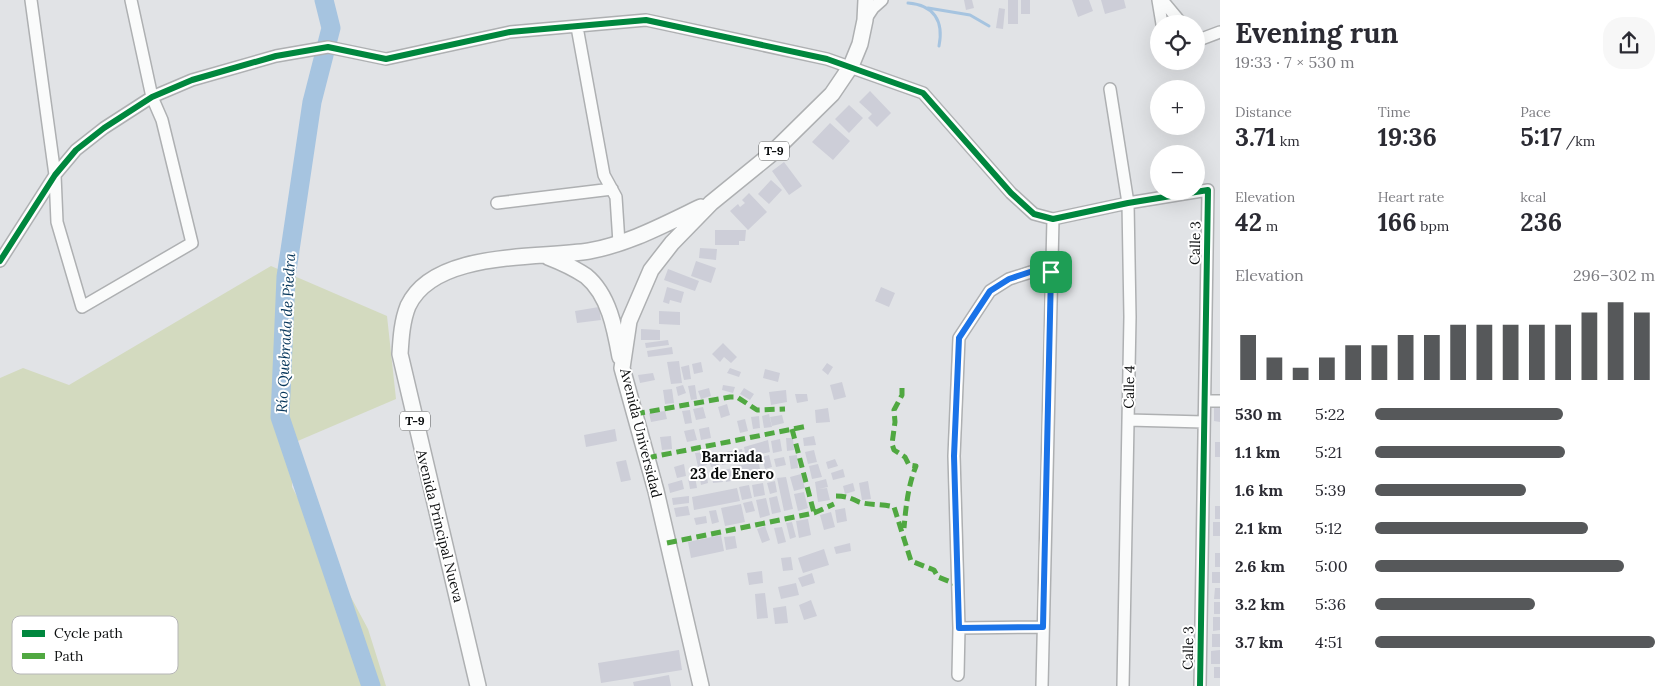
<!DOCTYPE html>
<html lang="en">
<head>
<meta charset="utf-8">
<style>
	:root { --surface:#fff; --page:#f7f7f7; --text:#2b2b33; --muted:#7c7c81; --accent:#56585a }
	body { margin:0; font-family:Lora,serif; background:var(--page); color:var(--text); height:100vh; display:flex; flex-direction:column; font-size:19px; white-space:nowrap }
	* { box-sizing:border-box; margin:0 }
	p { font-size:16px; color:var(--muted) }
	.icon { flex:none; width:28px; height:28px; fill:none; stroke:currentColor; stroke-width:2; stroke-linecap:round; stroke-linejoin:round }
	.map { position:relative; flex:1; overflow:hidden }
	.sheet { display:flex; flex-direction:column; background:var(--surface); width:450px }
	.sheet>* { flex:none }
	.fabs { position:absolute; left:1150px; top:15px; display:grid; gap:10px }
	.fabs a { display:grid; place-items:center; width:55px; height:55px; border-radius:50%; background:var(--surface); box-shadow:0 5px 20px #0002; font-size:25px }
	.pin { position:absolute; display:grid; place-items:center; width:42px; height:42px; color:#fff; margin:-21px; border-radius:10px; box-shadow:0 2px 8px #0006 }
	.round { display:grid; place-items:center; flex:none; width:52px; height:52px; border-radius:20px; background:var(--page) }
	.head { display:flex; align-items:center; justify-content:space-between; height:85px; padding:0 15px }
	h1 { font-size:28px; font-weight:700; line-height:38px }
	.metrics { display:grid; grid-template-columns:repeat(3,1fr); gap:8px; height:85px; padding:5px 15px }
	.metrics div { display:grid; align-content:center }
	.metrics b { font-size:25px; font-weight:700 }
	.metrics small { font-size:14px; font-weight:400 }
	.metrics p { font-size:14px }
	.chart { height:140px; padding:10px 15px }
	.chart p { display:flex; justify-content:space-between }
	.chart svg { width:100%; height:90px; margin-top:5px; stroke:var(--accent); stroke-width:6 }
	ul { padding:0 15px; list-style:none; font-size:16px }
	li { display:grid; grid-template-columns:80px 60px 1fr; align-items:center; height:38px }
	li i { height:12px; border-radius:6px; background:var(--accent) }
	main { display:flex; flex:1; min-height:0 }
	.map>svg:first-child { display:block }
	.green { fill:#d3dabf }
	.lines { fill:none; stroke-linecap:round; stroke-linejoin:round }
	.stream { stroke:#a6c4e0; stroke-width:3 }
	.river { stroke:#a6c4e0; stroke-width:19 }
	.building { fill:#cdced8 }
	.minor-casing { stroke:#aeb0b2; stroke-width:14 }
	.highway-casing { stroke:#aeb0b2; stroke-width:18 }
	.minor { stroke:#fafbfb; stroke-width:11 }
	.highway { stroke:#fafbfb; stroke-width:15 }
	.quiet { stroke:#50a841; stroke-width:5; stroke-dasharray:10 5; stroke-linecap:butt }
	.cycleway-casing { stroke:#fff; stroke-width:9 }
	.cycleway { stroke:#00873e; stroke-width:6 }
	.route-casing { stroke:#fff; stroke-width:10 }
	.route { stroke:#1a73e8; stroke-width:6 }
	.labels { text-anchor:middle; stroke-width:4; stroke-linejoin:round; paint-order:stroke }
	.shield { fill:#fff; stroke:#545656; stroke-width:1 }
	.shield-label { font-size:12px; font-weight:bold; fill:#0b0d0e }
	.street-label { font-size:14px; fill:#0b0d0e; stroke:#fff }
	.water-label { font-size:15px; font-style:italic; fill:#06365b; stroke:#fff }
	.neighbourhood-label { font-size:15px; font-weight:bold; fill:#0b0d0e; stroke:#fff }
	.key { fill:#fff; stroke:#b6b6b7; stroke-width:1 }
	.key-label { font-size:14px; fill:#0b0d0e }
</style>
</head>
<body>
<main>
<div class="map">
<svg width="1220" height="686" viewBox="0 0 1220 686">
	<rect width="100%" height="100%" fill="#e1e3e6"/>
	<path class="green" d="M271 266 387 316 396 399 293 443 292 487 368 629 386 686H0V378L23 368 69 385Z"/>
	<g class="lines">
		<path class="stream" d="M908 3C934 5 944 21 939 46
			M928 8 970 15 989 26"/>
		<path class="river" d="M324 0 331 28 312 102 286 277 280 417 371 686"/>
	</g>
	<path class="building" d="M964 0H972L974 8 966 10Z
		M1008 0H1018V24H1008Z
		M1021 0H1030V14H1021Z
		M1072 0H1089L1093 11 1078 17Z
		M1101 0H1124L1126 8 1105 14Z
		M999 8 1005 9 1003 29 996 28Z
		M870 91 891 113 877 127 868 118 872 114 859 102Z
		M849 105 863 118 849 133 835 119Z
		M830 123 850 141 833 160 812 142Z
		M784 162 802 186 789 195 772 171Z
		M771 180 782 190 769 204 758 194Z
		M749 193 767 212 748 230 730 211 738 204 740 207 745 203 742 200Z
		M715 230H746L745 241H739V245H715Z
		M700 248 717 249 716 260 699 258Z
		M696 261 716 268 711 283 691 276Z
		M668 269 699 281 695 291 664 280Z
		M667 287 684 292 681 303 670 300 669 304 663 302Z
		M881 287 895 293 889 307 875 301Z
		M599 307 601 320 577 323 575 311Z
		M659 311 680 312V325L659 324Z
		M641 329 660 330V340H641Z
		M668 340 669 345 646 348 645 343Z
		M723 343 737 357 731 363 724 357 720 362 712 354Z
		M672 347 673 354 648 357 647 351Z
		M679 361 682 383 671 384 667 362Z
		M701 362 703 372 694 374 692 364Z
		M827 363 833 367 828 375 822 370Z
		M689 365 691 379 684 380 681 367Z
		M730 368 741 372 739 377 727 373Z
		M765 369 780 373 778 382 763 378Z
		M653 373 655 380 640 383 638 375Z
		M842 382 846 397 834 400 830 385Z
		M683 385 686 393 678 396 676 387Z
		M695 385 697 399 691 400 688 386Z
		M723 385 735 387 733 393 722 390Z
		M709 388 711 396 701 399 698 391Z
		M744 388 754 394 750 400 740 394Z
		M672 389 674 403 665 404 663 390Z
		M786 390 787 402 771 405 769 392Z
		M795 394H807L808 401 797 403Z
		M727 404 730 415 721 418 718 407Z
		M703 407 706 418 696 420 693 409Z
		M828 408 830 422 816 423 815 410Z
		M1214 408H1220V422L1214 421Z
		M690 410 692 423 685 424 682 411Z
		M665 411 667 419 651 422 649 413Z
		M769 414 772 427 764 428 762 416Z
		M782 415 784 423 772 426 770 417Z
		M759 416 760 428 753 429 751 417Z
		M745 419 748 431 740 433 737 421Z
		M709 427 711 438 701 440 699 429Z
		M615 429 617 441 586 447 584 435Z
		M694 429 697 440 687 442 684 431Z
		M671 436 672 449 662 450 660 437Z
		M814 436 816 445 804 446 803 438Z
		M786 438H793L794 450 787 451Z
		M780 439 782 451 773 453 771 441Z
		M768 440 770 452 757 455 761 474 738 479 736 466 747 464 744 447Z
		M1215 442H1220V457H1215Z
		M742 449 744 461 722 465 720 453Z
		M814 450 817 462 808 464 805 452Z
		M704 452 707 465 698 467 695 453Z
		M716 453 719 465 711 467 708 455Z
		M769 455 772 467 765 469 762 457Z
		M797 455 798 468 791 469 789 456Z
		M784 457 786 465 776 467 774 459Z
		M835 459 838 466 828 469 826 462Z
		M626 460 631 480 621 482 616 462Z
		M684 464 686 476 677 478 674 467Z
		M818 464 822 477 812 479 809 466Z
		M733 468 736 480 726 482 723 470Z
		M843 469 845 477 833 480 831 473Z
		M720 470 723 482 713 483 711 472Z
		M706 472 708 483 701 485 699 473Z
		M801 474 805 488 794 491 790 477Z
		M695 476 697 488 690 489 688 478Z
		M786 477 793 509 784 511 777 478Z
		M826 479 828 487 819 489 827 488 830 500 818 502 815 482Z
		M682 480 684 489 670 493 668 484Z
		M775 481 777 492 770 494 767 483Z
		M868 481 871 499 862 500 859 483Z
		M763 483 765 495 754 497 752 485Z
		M853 483 855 491 845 494 843 486Z
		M749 485 752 498 742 500 739 487Z
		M737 488 740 501 694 510 692 497Z
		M804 492 808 508 798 511 794 494Z
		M689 496V503L673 505 672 498Z
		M777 496 781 512 772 514 769 498Z
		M766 498 770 515 760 518 756 500Z
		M752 501 755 511 746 513 743 503Z
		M741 504 745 522 725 526 721 508Z
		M688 506 690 515 676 517 674 508Z
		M1215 506H1220V519H1215Z
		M845 508 847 521 837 523 835 510Z
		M716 510 719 522 712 524 709 511Z
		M831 512 835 527 824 530 820 515Z
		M706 516 707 523 696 525 694 518Z
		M808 519 811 535 799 538 796 521Z
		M792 522 796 537 790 539 786 523Z
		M1213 522H1220V536H1213Z
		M765 526 770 540 762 543 757 529Z
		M782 527 786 542 778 544 774 528Z
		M721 535 724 551 691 558 688 542Z
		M735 536 737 548 726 550 724 537Z
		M850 543 851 551 836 554 834 547Z
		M824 549 829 565 803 573 798 558Z
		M1215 553H1220V567H1215Z
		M791 557 793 570 783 571 781 558Z
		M762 571 763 583 749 585 747 573Z
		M1212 572H1220V583H1212Z
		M812 573 815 583 802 587 798 578Z
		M796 583 799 595 781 599 778 587Z
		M1215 588H1220V599H1214Z
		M765 593 768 618 757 619 755 594Z
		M811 600 817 616 804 620 799 605Z
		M1214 602H1220V614H1214Z
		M786 606 788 623 775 624 773 608Z
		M1213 617H1220V630L1213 631Z
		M1212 634H1220V647H1212Z
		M679 650 682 670 601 683 598 663Z
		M1220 650V664H1211V651Z
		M1214 667H1220V678H1214Z
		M669 675 671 686H634L633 682Z"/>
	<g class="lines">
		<defs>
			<path id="minor" d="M31 0 55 175 57 222 82 307 192 243 162 120 152 97 131 0
				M1158 0 1162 24
				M1162 0 1182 24
				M865 20 873 8 882 0
				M577 27 604 175 616 197 619 243
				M1196 41 1220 32
				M1110 89 1128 203 1130 317 1123 686
				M497 203 612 189
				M0 261 55 175 76 150 104 128 152 97 192 80 276 56 328 47 386 59 510 32 646 20 827 59 923 93 1011 193 1034 214 1053 219 1128 203 1208 190 1200 686
				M1205 401H1220
				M1128 420 1204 422
				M959 628 1043 627
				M958 675 959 628 954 456 959 338 990 291 1009 279 1031 272H1051
				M1042 686 1053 219"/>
			<path id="highway" d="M548 257C561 262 574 268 586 276 609 295 615 329 620 357
				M478 686 400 354C401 338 402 321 408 306 434 250 537 259 589 251 629 244 665 224 701 207
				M701 686 656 491 622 368 629 321 651 270 672 243 711 203 770 155 832 94 851 66 860 44 865 20 866 0"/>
		</defs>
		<use href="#minor" class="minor-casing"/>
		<use href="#highway" class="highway-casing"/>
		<use href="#minor" class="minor"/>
		<use href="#highway" class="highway"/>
		<path class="quiet" d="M902 388V395L894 410 895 422 892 444 894 450 905 457 909 465 916 466C908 486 906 506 904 528
			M635 414 730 397H737L757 410 785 409
			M792 429 814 513
			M647 458 808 426
			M836 496C846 496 851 498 859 502 867 505 883 504 894 507L911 561 934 570 938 577 958 585
			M667 543 814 513 834 504"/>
		<defs>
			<path id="cycleway" d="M0 261 55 175 76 150 104 128 152 97 192 80 276 56 328 47 386 59 510 32 646 20 827 59 923 93 1011 193 1034 214 1053 219 1128 203 1208 190 1200 686"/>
		</defs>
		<use href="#cycleway" class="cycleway-casing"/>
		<use href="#cycleway" class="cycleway"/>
	</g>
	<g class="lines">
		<defs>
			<path id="route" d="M1030 272H1051L1043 627 959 628 954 456 959 338 990 291 1009 279Z"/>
		</defs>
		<use href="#route" class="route-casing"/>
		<use href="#route" class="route"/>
	</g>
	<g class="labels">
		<g class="shield">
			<rect x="759" y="141.5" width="30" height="19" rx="4"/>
			<rect x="400" y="411.5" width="30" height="19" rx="4"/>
		</g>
		<g class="shield-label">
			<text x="774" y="155">T-9</text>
			<text x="415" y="425">T-9</text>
		</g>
		<g class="street-label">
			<text transform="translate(1195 243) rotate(-89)" y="5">Calle 3</text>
			<text transform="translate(1129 387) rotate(-89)" y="5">Calle 4</text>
			<text transform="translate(641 433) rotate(76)" y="5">Avenida Universidad</text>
			<text transform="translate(440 526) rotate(76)" y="5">Avenida Principal Nueva</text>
			<text transform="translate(1188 648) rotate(-89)" y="5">Calle 3</text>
		</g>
		<g class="water-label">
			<text transform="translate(286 333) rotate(-87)" y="5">Río Quebrada de Piedra</text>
		</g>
		<g class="neighbourhood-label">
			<text x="732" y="462">Barriada<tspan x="732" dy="17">23 de Enero</tspan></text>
		</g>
	</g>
	<rect x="12" y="616" width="166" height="58" rx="8" class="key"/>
	<rect x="22" y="630" width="23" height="7" fill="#00873e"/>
	<rect x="22" y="653" width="23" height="6" fill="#50a841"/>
	<g class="key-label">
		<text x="54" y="638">Cycle path</text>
		<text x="54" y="661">Path</text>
	</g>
</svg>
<div class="fabs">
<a><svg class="icon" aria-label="locate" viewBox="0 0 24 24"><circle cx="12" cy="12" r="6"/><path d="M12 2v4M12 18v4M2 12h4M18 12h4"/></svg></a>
<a>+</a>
<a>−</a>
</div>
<div class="pin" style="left:1051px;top:272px;background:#1e9e55"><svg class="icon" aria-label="arrive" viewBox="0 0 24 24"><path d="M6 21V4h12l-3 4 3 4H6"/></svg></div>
</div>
<section class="sheet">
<div class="head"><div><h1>Evening run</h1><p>19:33 · 7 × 530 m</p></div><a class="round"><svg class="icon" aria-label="share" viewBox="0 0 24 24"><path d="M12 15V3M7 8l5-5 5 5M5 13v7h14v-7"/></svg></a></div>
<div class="metrics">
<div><p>Distance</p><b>3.71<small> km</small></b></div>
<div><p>Time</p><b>19:36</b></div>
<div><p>Pace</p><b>5:17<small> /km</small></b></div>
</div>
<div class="metrics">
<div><p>Elevation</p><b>42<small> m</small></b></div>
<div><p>Heart rate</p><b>166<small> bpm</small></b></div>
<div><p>kcal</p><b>236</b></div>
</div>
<div class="chart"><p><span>Elevation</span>296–302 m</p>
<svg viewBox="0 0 160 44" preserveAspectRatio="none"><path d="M5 44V22M15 44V33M25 44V38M35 44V33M45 44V27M55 44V27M65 44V22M75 44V22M85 44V17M95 44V17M105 44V17M115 44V17M125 44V17M135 44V11M145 44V6M155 44V11"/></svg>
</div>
<ul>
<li><b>530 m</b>5:22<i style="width:67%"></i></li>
<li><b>1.1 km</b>5:21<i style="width:68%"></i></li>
<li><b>1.6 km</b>5:39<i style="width:54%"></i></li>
<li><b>2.1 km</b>5:12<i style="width:76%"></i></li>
<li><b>2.6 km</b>5:00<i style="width:89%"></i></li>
<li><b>3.2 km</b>5:36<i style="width:57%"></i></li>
<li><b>3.7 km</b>4:51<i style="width:100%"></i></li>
</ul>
</section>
</main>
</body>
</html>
